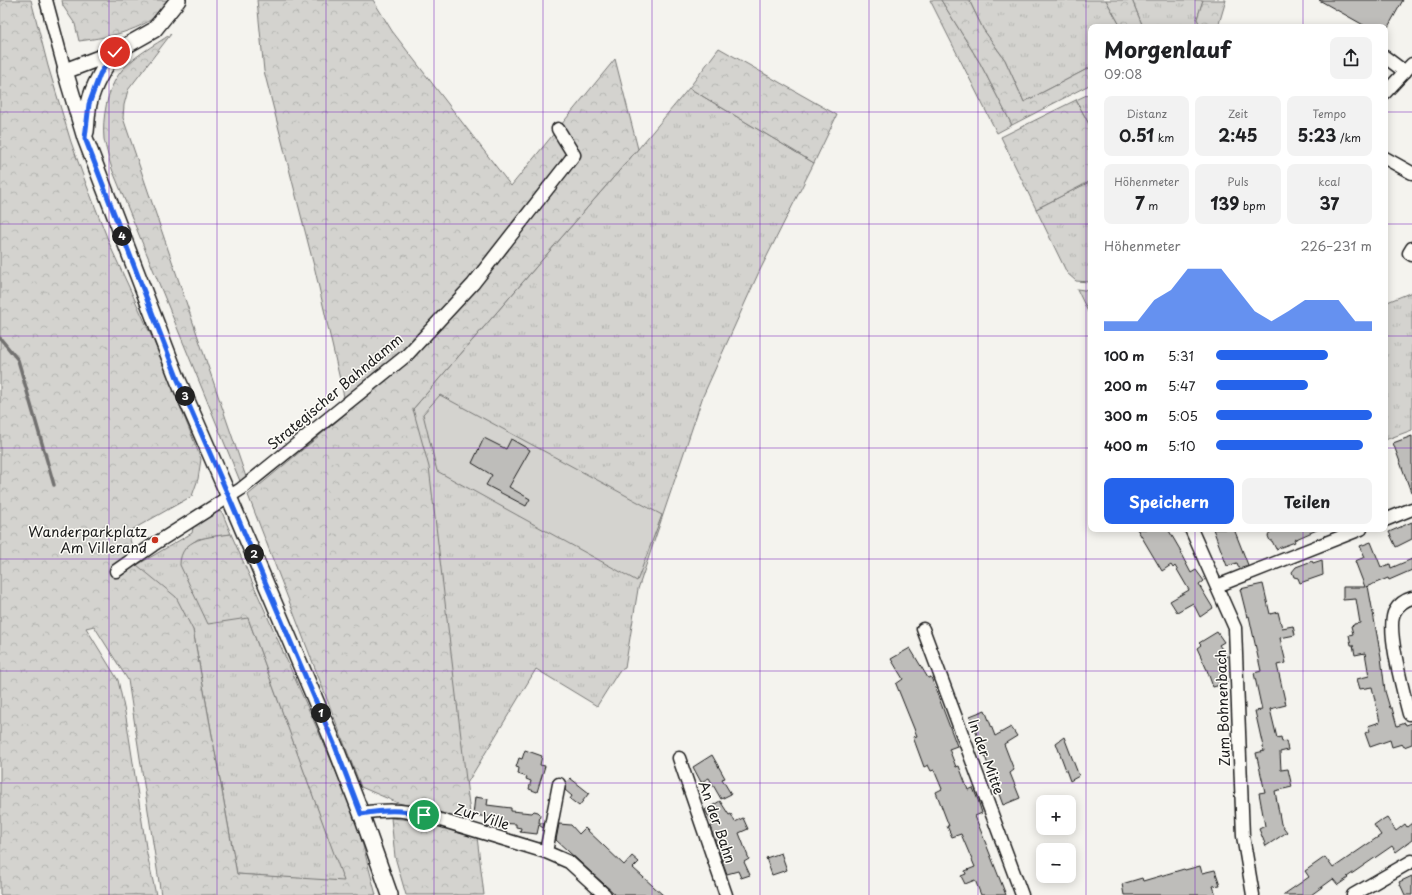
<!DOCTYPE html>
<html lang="de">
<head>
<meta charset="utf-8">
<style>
	:root { --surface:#fff; --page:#f2f2f2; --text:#202124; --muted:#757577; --accent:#2563eb }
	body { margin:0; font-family:"Playpen Sans",sans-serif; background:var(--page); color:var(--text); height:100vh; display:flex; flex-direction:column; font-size:15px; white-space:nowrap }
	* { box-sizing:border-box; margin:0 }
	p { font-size:13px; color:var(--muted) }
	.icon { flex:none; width:22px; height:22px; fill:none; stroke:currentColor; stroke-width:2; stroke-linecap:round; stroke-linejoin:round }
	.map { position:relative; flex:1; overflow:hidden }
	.side { position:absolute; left:1088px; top:24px; width:300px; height:508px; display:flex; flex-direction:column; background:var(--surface); border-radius:8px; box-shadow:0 2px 10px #0003 }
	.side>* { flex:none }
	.fabs { position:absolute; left:1036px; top:795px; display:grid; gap:8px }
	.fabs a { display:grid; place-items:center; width:40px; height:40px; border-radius:8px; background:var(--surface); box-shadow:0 2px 10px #0003; font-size:20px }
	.pin { position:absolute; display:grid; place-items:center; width:34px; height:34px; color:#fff; margin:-17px; border:2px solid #fff; border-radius:50%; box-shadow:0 1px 4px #0007 }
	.km { position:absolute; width:20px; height:20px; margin:-10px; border-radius:50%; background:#222; color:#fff; font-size:11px; line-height:20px; text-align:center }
	.round { display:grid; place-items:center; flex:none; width:42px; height:42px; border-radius:8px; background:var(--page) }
	.summary { display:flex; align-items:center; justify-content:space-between; height:68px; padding:0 16px }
	h1 { font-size:22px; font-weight:700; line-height:30px }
	.figures { display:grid; grid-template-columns:repeat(3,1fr); gap:6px; height:68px; padding:4px 16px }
	.figures div { display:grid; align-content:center; border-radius:8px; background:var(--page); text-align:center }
	.figures b { font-size:17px; font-weight:700 }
	.figures small { font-size:11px; font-weight:400 }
	.figures p { font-size:11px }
	.chart { height:112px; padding:8px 16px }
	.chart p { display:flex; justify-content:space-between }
	.chart svg { width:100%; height:72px; margin-top:4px; fill:var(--accent); opacity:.7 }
	.cta { display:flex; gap:8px; margin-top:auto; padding:8px 16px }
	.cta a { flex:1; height:46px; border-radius:8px; background:var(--accent); color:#fff; font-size:16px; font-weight:700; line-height:46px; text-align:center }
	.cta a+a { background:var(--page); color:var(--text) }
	ul { padding:0 16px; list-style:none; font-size:13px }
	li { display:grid; grid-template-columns:64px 48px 1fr; align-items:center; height:30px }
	li i { height:10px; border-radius:5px; background:var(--accent) }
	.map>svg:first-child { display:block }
	.grass { fill:url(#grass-tufts); stroke:#787876 }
	.forest { fill:url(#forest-crowns); stroke:#787876 }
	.garden { fill:#d4d3cf; stroke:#787876 }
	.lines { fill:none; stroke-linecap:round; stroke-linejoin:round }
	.stream { stroke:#72716f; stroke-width:3.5 }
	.building { fill:#bebdba; stroke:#1c1c1c }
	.minor-casing { stroke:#1c1c1c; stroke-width:15 }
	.major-casing { stroke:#1c1c1c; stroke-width:18 }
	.minor { stroke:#fdfcf7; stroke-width:12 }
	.major { stroke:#fdfcf7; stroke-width:15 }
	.route-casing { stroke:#fff; stroke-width:8 }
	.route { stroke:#2563eb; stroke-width:5 }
	.grid { fill:none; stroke:#7b2cbf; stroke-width:1; stroke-opacity:0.55 }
	.poi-dot { fill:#c8321e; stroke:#fdfcf7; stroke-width:1.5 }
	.labels { text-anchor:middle; stroke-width:3; stroke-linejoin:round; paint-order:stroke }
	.street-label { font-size:14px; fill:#1c1c1c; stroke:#fdfcf7 }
	.poi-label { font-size:14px; fill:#1c1c1c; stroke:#fdfcf7; text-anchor:end }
</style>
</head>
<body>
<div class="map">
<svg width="1412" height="895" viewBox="0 0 1412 895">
	<defs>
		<pattern id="grass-tufts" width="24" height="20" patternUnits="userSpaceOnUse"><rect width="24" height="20" fill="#d4d3cf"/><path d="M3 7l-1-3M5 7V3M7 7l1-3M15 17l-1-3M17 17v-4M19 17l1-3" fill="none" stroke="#b5b5b1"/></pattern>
		<pattern id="forest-crowns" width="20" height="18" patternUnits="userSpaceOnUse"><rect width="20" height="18" fill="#d4d3cf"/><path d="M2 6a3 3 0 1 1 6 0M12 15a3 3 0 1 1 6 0" fill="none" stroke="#b5b5b1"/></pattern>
	</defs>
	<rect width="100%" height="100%" fill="#f4f3ee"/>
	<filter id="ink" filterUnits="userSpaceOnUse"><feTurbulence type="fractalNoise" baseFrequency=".025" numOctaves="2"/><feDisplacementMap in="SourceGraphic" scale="8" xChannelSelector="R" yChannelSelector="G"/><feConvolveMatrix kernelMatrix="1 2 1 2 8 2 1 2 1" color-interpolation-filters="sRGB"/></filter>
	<g filter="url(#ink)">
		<path class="grass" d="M930 0H941L980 63 1012 125 997 133Z
			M969 0H1106L1121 27H1091V67L1024 102 1005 60 983 29Z
			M1132 0H1203L1197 19 1201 27H1143Z
			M689 88 814 163 758 274 703 396 638 589 625 668 619 671 597 706 536 669 466 785 413 409 638 149Z
			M1091 93V128L1076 100Z
			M1091 181V282H1089L1076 281 1067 273 1036 209Z
			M1077 289 1091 291V318Z
			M1412 292V430L1385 440V303Z
			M212 511 222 512 231 534 198 539 185 548 248 618 345 882 237 874 193 630 137 565 192 533 194 523Z"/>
		<path class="forest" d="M0 0H31L48 66 71 142 85 181 112 250 156 346 201 459 198 479 192 496 128 532 137 565 176 597 193 630 237 874 344 881 248 618 208 624 180 565C180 537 210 537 231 534L354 812 376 895H161L128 680 94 626 86 628 118 680 126 717 147 854 156 895H0Z
			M62 0H170C152 30 110 37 79 41L75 24 63 6Z
			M257 0H373L392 31 511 186 615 59 638 149 413 409 429 467 471 822 422 808 398 803 361 787 248 495 349 411 344 397 315 270 264 71Z
			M941 0H969L983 29 1005 60 1024 102 1091 67V84L1012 125 980 63Z
			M1106 0H1132L1143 27H1121Z
			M1203 0H1226L1218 27H1201L1197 19Z
			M171 34 128 90 124 105 123 118 247 480 240 481 112 169C109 159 106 149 104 139 102 119 107 90 119 74 130 58 155 45 171 34Z
			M719 48 837 115 814 163 689 88Z
			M1076 100 1091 128V181L1036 209 1001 137Z
			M391 818 421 821 477 837 484 895H406L395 857Z"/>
		<path class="garden" d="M440 395 662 515 637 581 437 471 423 414Z"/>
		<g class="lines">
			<path class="stream" d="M0 338 18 360 54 485"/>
		</g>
		<path class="building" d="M1319 0H1403L1388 27H1367Z
			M1412 436V492H1411L1393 443Z
			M484 438 506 449 511 439 530 450 509 487 530 499 526 506 486 485 492 475 472 463Z
			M1412 522V539L1396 547 1389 532Z
			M1137 529H1168L1182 553 1181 554 1191 573 1196 570 1204 581 1199 585 1213 608 1200 617 1193 603 1177 612 1170 601 1189 590 1175 566 1173 568 1171 565 1162 571Z
			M1213 529H1234L1248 565 1239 568 1237 563 1227 566Z
			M1268 529H1319L1294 540 1295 542 1276 549 1272 541H1270L1268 536 1270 533Z
			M1371 542 1381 567 1390 564 1391 568 1412 559V570L1389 580 1388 578 1366 587 1368 586 1381 657 1385 691 1390 708H1392L1397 726 1405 723 1406 725 1412 723V744L1404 747 1402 744 1392 747 1390 740 1370 747 1365 733 1370 731 1368 726 1380 722 1372 687 1360 689 1357 679 1369 676 1365 653 1355 655 1353 645H1351L1349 635 1353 634 1351 626 1354 625V624L1360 623 1356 599 1343 600V587H1365L1355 561 1365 557 1360 546Z
			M1322 560 1323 575 1300 583 1298 578 1294 577 1292 572 1296 567 1312 561 1313 563Z
			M1263 584 1270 614 1278 612 1282 628 1293 626 1295 635 1280 638 1286 663 1277 665 1286 705 1270 709 1277 738 1281 737 1282 742 1286 741 1288 750 1280 752 1281 770 1288 769 1292 787 1275 791 1281 824 1287 832 1266 846 1259 829 1265 826 1259 793 1265 792 1256 753 1264 751 1255 711 1262 710 1254 673 1261 671 1249 616 1247 617 1240 589Z
			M1217 632 1224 642 1219 645 1227 656 1218 661 1227 683 1213 687 1207 670 1197 648 1201 645 1199 643Z
			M910 648 928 678 931 677 937 693 957 746 949 749 956 767 959 766 968 790 973 788 978 800 982 813 975 816 1006 895H981L975 880 965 884 961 876 966 874 965 871 975 867 961 834 952 837 947 826H949L936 792 942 789 934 770 931 771 928 765 924 767 913 737 917 736 896 684 903 679 891 659Z
			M985 710 995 736 1011 727 1017 736 1004 744 1014 770 1010 773 1020 798 1003 805 970 716Z
			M1064 737 1079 776 1070 781 1056 743Z
			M525 750 542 756 540 765 545 766 537 792 529 789 531 781 526 779 527 777 518 774 519 768 516 767 519 758 522 759Z
			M712 755 725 778 722 779 731 794 721 799 709 778 701 782 693 767Z
			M570 778 589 793 579 806 570 799 572 796 565 790 566 782Z
			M475 797 488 799 487 805 511 808V811L532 813 534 811 538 812 540 814 539 823H544L543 828 539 825 537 834 520 832 521 828 516 827V824L496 823V818L473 815Z
			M720 801 729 815 731 814 735 822 743 818 748 829 739 833 749 859 744 862 750 875 741 878 738 871 727 874 710 827 713 825 705 810Z
			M1387 818 1396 831 1405 824 1407 827 1412 823V840L1396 852 1392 846 1347 877 1348 878 1338 885 1333 879 1311 895H1283L1309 877 1305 871 1325 857 1333 868 1381 835 1374 825 1381 820 1382 821Z
			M559 824 571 825 579 834 585 828 624 865 632 856 639 862 633 868 663 895H616L556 840Z
			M781 853 787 870 772 875 766 858Z
			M1200 866 1202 873 1215 870 1220 885 1213 886 1216 895H1124L1122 884 1142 878 1143 881 1184 869 1185 870Z
			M1412 876V895H1405L1399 882Z"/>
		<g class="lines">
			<defs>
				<path id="minor" d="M46 0 65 71
					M1385 57 1405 72
					M1385 93 1412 64
					M1385 158 1412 173
					M1412 248 1409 253 1412 255
					M1385 520 1412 509
					M1191 529 1235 628 1243 836 1253 895
					M116 571 153 545 241 489 407 355 473 284 574 155 558 129
					M1217 586 1361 529
					M923 629 1022 895
					M1409 714C1404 694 1385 627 1395 611 1399 604 1405 600 1412 598
					M679 758 726 895
					M361 813C385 810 400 809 424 815L546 852 569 862 605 895
					M546 852 559 784
					M1353 895 1412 861"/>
				<path id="major" d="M178 0 154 30 115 52 65 71 85 138 178 380 229 497 335 746 361 813 390 895
					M86 132C87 123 87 113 89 104 93 85 104 68 115 52"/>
			</defs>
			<use href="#minor" class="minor-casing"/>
			<use href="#major" class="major-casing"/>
			<use href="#minor" class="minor"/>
			<use href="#major" class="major"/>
		</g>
	</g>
	<g class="lines" filter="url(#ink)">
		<defs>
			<path id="route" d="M115 52 100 74 89 104 85 138 178 380 229 497 335 746 361 814C385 810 400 809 424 815"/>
		</defs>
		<use href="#route" class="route-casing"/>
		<use href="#route" class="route"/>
	</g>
	<path class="grid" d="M109 0V895M217 0V895M326 0V895M434 0V895M543 0V895M652 0V895M760 0V895M869 0V895M978 0V895M1086 0V895M1195 0V27M1303 0V27M0 112H1091M1385 112H1412M0 224H1091M1385 224H1412M0 336H1091M1385 336H1412M0 448H1091M1385 448H1412M1195 529V895M1303 529V895M0 559H1412M0 671H1412M0 783H1412"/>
	<circle class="poi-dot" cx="155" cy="540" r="4"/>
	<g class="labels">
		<g class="street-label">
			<text transform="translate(335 392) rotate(-40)" y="5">Strategischer Bahndamm</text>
			<text transform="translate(1223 708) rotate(-92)" y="5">Zum Bohnenbach</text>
			<text transform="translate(986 757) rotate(70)" y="5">In der Mitte</text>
			<text transform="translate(482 817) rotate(17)" y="5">Zur Ville</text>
			<text transform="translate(717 822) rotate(71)" y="5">An der Bahn</text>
		</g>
		<g class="poi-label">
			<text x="147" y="537">Wanderparkplatz<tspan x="147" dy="16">Am Villerand</tspan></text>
		</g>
	</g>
</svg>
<div class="fabs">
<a>+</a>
<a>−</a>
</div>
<div class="pin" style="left:424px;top:815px;background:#1e9e55"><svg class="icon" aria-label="arrive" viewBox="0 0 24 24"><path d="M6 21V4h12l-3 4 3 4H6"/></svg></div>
<div class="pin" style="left:115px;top:52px;background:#d93025"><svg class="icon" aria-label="check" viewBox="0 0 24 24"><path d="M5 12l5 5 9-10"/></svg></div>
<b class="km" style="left:321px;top:713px">1</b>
<b class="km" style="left:254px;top:554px">2</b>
<b class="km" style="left:185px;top:396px">3</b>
<b class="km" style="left:122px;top:236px">4</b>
<section class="side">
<div class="summary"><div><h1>Morgenlauf</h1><p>09:08</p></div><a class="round"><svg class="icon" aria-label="share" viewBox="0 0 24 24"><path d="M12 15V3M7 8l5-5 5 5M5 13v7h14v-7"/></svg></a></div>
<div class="figures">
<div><p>Distanz</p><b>0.51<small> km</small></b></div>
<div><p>Zeit</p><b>2:45</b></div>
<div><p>Tempo</p><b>5:23<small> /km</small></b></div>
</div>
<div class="figures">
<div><p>Höhenmeter</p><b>7<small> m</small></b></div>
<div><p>Puls</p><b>139<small> bpm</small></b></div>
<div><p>kcal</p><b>37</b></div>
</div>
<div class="chart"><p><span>Höhenmeter</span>226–231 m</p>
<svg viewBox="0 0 160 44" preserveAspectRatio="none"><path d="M0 44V38L10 38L20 38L30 25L40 19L50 6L60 6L70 6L80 19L90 32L100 38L110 32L120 25L130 25L140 25L150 38L160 38V44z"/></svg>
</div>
<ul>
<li><b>100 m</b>5:31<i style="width:72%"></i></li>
<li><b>200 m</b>5:47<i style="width:59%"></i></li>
<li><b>300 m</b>5:05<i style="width:100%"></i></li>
<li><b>400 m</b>5:10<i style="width:94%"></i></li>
</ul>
<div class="cta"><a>Speichern</a><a>Teilen</a></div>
</section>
</div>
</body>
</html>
